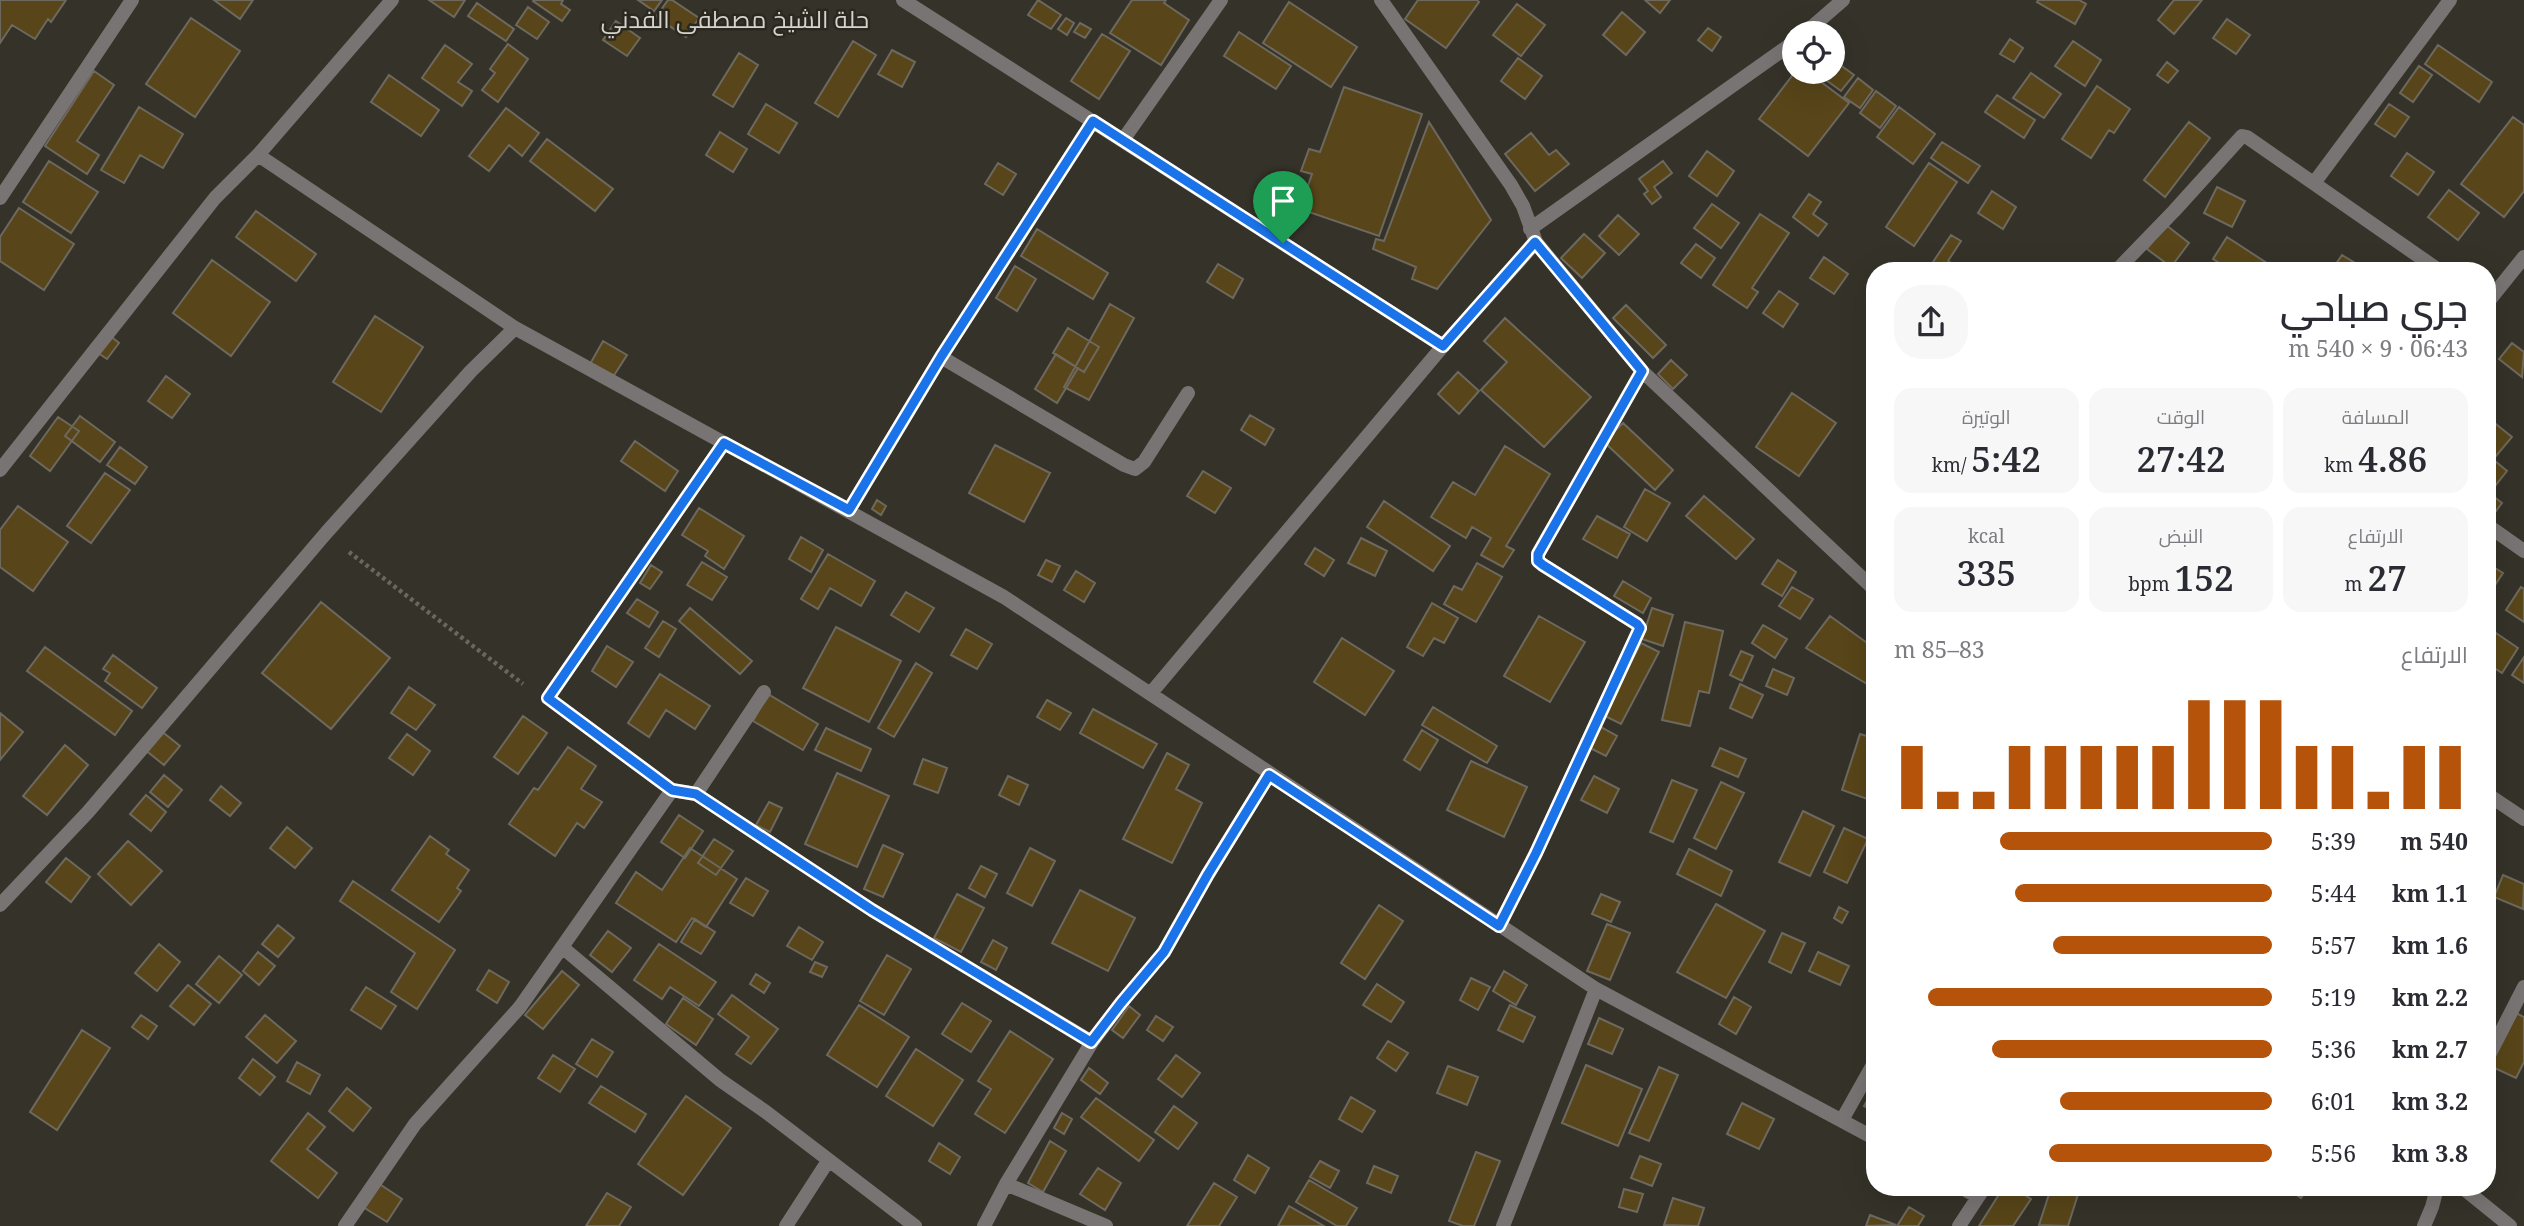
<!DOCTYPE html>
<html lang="ar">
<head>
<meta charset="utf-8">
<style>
	:root { --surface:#fff; --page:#f7f7f7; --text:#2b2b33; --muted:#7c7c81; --accent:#b45309 }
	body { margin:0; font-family:"Noto Serif",Cairo,serif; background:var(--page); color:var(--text); direction:rtl; height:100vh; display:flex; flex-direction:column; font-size:26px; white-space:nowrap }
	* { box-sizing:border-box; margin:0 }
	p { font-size:23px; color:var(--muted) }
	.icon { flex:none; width:38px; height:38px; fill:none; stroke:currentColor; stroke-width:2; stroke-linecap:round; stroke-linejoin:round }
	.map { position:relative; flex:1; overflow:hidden; direction:ltr }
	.side { position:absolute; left:1866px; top:262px; width:630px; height:934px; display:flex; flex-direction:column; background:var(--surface); border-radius:28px; box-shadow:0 7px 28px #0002; direction:rtl }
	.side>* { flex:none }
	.buttons { position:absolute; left:1782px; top:21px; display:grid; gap:14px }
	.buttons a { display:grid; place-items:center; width:63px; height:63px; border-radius:50%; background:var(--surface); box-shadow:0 7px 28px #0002; font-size:35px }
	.pin { position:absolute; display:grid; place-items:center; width:60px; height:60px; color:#fff; margin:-72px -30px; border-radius:50% 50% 50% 0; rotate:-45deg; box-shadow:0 0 7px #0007 }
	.pin .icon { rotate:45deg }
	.round { display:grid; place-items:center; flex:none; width:74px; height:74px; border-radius:28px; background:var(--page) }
	.summary { display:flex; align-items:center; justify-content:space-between; height:119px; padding:0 28px }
	h1 { font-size:38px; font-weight:600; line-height:52px }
	.stats { display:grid; grid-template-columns:repeat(3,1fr); gap:10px; height:119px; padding:7px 28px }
	.stats div { display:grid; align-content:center; border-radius:18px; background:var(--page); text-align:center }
	.stats b { font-size:35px; font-weight:600 }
	.stats small { font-size:19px; font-weight:400 }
	.stats p { font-size:19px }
	.chart { height:196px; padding:14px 28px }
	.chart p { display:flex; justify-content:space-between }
	.chart svg { width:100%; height:126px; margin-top:7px; stroke:var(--accent); stroke-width:6 }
	ul { padding:0 28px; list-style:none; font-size:23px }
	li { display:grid; grid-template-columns:112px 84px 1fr; align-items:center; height:52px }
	li i { height:18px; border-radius:9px; background:var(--accent) }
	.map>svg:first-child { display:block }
	.building { fill:#584519; stroke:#6d695f; stroke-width:2 }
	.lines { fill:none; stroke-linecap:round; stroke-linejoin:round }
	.path { stroke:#6a6760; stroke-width:4.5; stroke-dasharray:3.5 3.5; stroke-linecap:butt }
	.street { stroke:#797474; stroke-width:14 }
	.route-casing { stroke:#fff; stroke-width:14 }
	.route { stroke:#1a73e8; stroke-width:9 }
	.labels { text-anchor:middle; stroke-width:5; stroke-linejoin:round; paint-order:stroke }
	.quarter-label { font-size:24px; fill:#d5d3ce; stroke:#2b2820 }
</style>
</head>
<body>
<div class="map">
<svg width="2524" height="1226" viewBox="0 0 2524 1226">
	<rect width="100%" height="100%" fill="#353229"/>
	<path class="building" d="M0 0H66L51 22 48 19 35 39 12 25 0 43Z
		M214 0H253L240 19Z
		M429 0H465L454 17Z
		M534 0H563L561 4 570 10 562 21 533 1Z
		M638 0H662L654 11Z
		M668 0H672L699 18 686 37 656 17Z
		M1038 0 1061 15 1051 29 1028 15Z
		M1132 0H1166L1164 3 1189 20 1161 65 1110 33Z
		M1418 0H1477L1479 2 1446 48 1405 19Z
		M1645 0H1670L1660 13Z
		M2038 0H2079L2086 4 2075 24 2037 2Z
		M2174 0H2202L2174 34 2158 20Z
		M1289 2 1357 47 1331 87 1263 43Z
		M477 3 514 29 506 41 468 16Z
		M1517 4 1545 25 1521 56 1493 35Z
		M528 7 549 22 537 39 516 25Z
		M1622 12 1645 32 1626 55 1603 35Z
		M191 18 240 51 195 117 146 84Z
		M1066 18 1074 23 1067 35 1058 29Z
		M2227 19 2250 35 2236 54 2213 38Z
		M616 21 640 38 627 56 603 40Z
		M1080 23 1091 29 1085 38 1074 32Z
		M1708 28 1721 37 1712 51 1698 40Z
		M1239 32 1291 66 1276 89 1224 56Z
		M1102 34 1130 51 1099 99 1071 81Z
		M2010 39 2023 48 2014 62 2000 54Z
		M853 41 876 55 838 117 815 103Z
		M2073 41 2101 60 2085 86 2055 66Z
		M508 44 528 59 498 102 482 90 495 73 490 69Z
		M445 45 472 64 458 82 472 91 462 106 422 78Z
		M2438 45 2492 82 2479 102 2425 64Z
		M892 50 915 62 902 87 878 74Z
		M739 53 758 65 733 107 713 95Z
		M1518 58 1542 76 1525 99 1501 81Z
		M1832 59 1854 75 1841 91 1815 72H1832Z
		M2167 62 2178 71 2168 83 2157 75Z
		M2419 66 2432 75 2413 102 2400 93Z
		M94 71 114 85 77 141 99 155 87 174 45 146Z
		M1795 72H1808L1849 103 1808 156 1759 119Z
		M2031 73 2061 94 2044 118 2013 98Z
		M389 75 439 110 421 136 371 102Z
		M1858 78 1873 90 1860 108 1844 97Z
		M2097 86 2130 109 2114 133 2109 130 2091 158 2062 139Z
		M1344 87 1422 114 1379 236 1300 209 1312 174 1301 171 1309 149 1320 152Z
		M1876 91 1896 106 1880 128 1860 113Z
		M1997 95 2035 120 2024 138 1985 112Z
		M766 104 797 123 779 153 748 134Z
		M2389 104 2409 117 2395 137 2375 124Z
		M139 107 183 134 163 168 140 155 124 183 101 170Z
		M1899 107 1935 134 1913 164 1877 137Z
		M506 108 539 133 522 156 509 145 489 171 469 156Z
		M2513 117 2524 125V191L2504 217 2461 184Z
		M1429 122 1491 220 1437 289 1412 279 1416 267 1373 249 1376 239 1384 241Z
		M2189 122 2210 138 2165 197 2144 180Z
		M720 132 747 149 733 172 706 155Z
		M1531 133 1549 155 1556 150 1569 164 1535 191 1505 154Z
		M547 139 613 189 595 211 530 161Z
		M1942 142 1980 166 1968 183 1931 158Z
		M1707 151 1734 171 1717 196 1689 176Z
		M2407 153 2434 172 2418 195 2391 176Z
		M49 161 98 192 71 233 23 202Z
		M1663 161 1672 173 1654 187 1661 197 1652 204 1644 194 1648 191 1639 179Z
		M998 163 1016 174 1003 195 985 184Z
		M1929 163 1957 182 1914 246 1886 227Z
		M2217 187 2245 201 2232 227 2204 213Z
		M2449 190 2479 213 2458 240 2428 217Z
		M1992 191 2016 207 2003 229 1978 213Z
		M1809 194 1821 202 1813 214 1827 224 1818 236 1793 217Z
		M1712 204 1739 223 1721 248 1694 228Z
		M19 208 74 244 44 290 0 261V237Z
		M256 211 316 254 296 281 236 237Z
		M1760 214 1789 233 1752 288 1758 292 1747 308 1713 285Z
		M1618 215 1639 234 1619 255 1599 236Z
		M2166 225 2189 243 2171 267 2147 249Z
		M1037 229 1108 273 1093 299 1021 256Z
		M1584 234 1605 253 1582 278 1561 258Z
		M1951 235 1961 241 1948 261 1955 265 1951 271H1927Z
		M2227 237 2273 267 2270 271H2232L2213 259Z
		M1696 244 1715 258 1701 278 1681 263Z
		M2342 255 2365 269 2364 271H2331Z
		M1824 257 1848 274 1834 294 1810 278Z
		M212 260 270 302 231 356 173 313Z
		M1218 264 1243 279 1233 298 1207 282Z
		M1015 266 1036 279 1017 311 996 298Z
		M1779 291 1798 304 1783 327 1763 313Z
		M1110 304 1134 318 1089 400 1064 387Z
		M1626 305 1666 345 1653 358 1613 318Z
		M375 316 423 347 381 412 333 382Z
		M1505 318 1591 397 1544 447 1481 390 1507 362 1484 341Z
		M1068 328 1099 347 1084 372 1053 353Z
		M108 334 119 343 107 359 95 351Z
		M603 341 627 355 613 377 590 364Z
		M2512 343 2524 352 2522 377 2499 359Z
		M1056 354 1078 368 1057 403 1035 389Z
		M1671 360 1687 375 1673 389 1658 374Z
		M1458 372 1479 391 1459 414 1438 394Z
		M166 376 190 394 172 418 148 401Z
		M1792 393 1836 423 1799 476 1756 447Z
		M1250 415 1274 429 1265 445 1241 430Z
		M80 416 115 442 100 462 65 436Z
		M58 417 79 431 50 471 30 456Z
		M2487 417 2512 437 2496 456 2487 449Z
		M1623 423 1673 470 1655 490 1604 442Z
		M635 441 678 471 665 491 621 461Z
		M995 445 1050 473 1024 522 969 493Z
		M1505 446 1550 474 1506 546 1514 550 1503 567 1481 555 1491 538 1472 527 1466 538 1431 517 1453 482 1475 495Z
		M120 447 147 467 135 484 107 465Z
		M2489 456 2507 471 2491 491 2487 488V458Z
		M1203 471 1231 488 1215 513 1187 496Z
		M105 473 130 490 91 543 67 526Z
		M1645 489 1670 503 1647 541 1624 527Z
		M2489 493 2502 503 2493 515 2487 510Z
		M1704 496 1754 539 1736 559 1686 516Z
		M877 500 886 506 881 515 872 509Z
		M1384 501 1450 546 1433 571 1367 527Z
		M18 506 68 542 33 591 0 567V530Z
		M699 508 744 536 724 569 705 556 708 551 682 535Z
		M1597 516 1630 534 1617 558 1583 539Z
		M801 537 823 550 811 572 789 559Z
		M1361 538 1387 551 1375 576 1348 563Z
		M1315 548 1334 560 1324 576 1305 564Z
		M828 554 875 581 861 606 830 588 818 609 801 599Z
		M1046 560 1060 566 1052 582 1038 575Z
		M1778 560 1796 572 1782 596 1762 584Z
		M702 562 727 577 712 600 687 585Z
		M1477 563 1502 577 1476 622 1444 604 1454 586 1462 590Z
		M2487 563 2503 573 2487 597Z
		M651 565 662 572 650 589 640 583Z
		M1076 571 1095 583 1084 602 1064 590Z
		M1623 581 1651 598 1643 613 1614 596Z
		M1792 587 1813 599 1800 619 1779 606Z
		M2521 587 2524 589V622L2506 610Z
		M906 592 934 608 919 632 891 615Z
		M637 599 658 612 649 627 627 613Z
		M321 602 390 658 331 729 262 673Z
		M1432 603 1458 618 1444 643 1434 638 1423 656 1407 647Z
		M690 608 752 661 740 674 679 621Z
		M1652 608 1673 615 1663 646 1642 639Z
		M1539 616 1585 642 1550 702 1504 676Z
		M1830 616 1874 648V688L1806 648Z
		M663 621 676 629 659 657 645 648Z
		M1685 622 1723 631 1709 693 1699 691 1690 726 1662 720Z
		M1763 625 1787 639 1775 658 1752 643Z
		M836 627 901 661 869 722 803 688Z
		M966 629 992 644 977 669 951 655Z
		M2493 631 2518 648 2502 673 2487 663V641Z
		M1342 638 1394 671 1365 715 1314 682Z
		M1641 643 1659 652 1621 724 1603 715Z
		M607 646 633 662 616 687 592 671Z
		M45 647 132 711 115 735 27 671Z
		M1741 651 1753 656 1742 681 1730 675Z
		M113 655 157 688 142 708 105 681 110 673 103 669Z
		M2524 657V683L2512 675Z
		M916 663 932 673 894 737 878 728Z
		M1773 669 1794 678 1787 695 1766 686Z
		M660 674 710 706 695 729 666 710 649 737 628 723Z
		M1740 684 1763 695 1752 718 1730 708Z
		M409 687 435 705 416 730 391 713Z
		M768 694 818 724 803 750 753 721Z
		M1047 700 1071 713 1060 730 1037 717Z
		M1433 707 1497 746 1487 763 1422 725Z
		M1093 709 1157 744 1143 768 1080 733Z
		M0 713 23 732 0 760Z
		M523 716 547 733 518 774 494 757Z
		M1601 727 1617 736 1606 756 1590 748Z
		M826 728 871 749 861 771 815 750Z
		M160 730 180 746 164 765 144 749Z
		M1422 730 1438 740 1420 770 1404 760Z
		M407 734 430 751 413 775 389 758Z
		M1860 734 1874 738V785L1870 800 1842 790Z
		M65 745 88 765 47 815 23 796Z
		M568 747 596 766 581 789 602 802 584 828 577 823 555 856 509 824 534 788 538 790Z
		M1720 748 1746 759 1738 777 1712 766Z
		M1167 753 1189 765 1176 789 1202 803 1172 863 1123 839Z
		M923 759 947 768 938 793 914 784Z
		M1471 761 1527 787 1504 837 1447 810Z
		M837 773 889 796 857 867 805 844Z
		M164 775 182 790 168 807 150 792Z
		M1008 776 1028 785 1019 805 999 795Z
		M1594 776 1619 789 1607 813 1581 800Z
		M1672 780 1697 790 1673 842 1650 832Z
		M1721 782 1744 793 1716 849 1694 838Z
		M221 786 241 803 230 816 210 800Z
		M146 795 166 812 151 831 130 814Z
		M769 802 782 808 770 832 756 825Z
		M1803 811 1834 826 1810 876 1779 862Z
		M679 815 703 831 685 858 661 842Z
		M287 827 312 848 295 868 270 848Z
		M1844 828 1868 839 1847 883 1824 872Z
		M430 836 449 850 446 854 469 870 457 888 461 891 439 922 392 890Z
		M714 839 733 851 716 875 698 863Z
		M128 841 162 871 131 905 98 874Z
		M883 845 903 854 883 897 864 889Z
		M690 848 737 879 706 927 692 918 676 942 616 903 636 872 662 890Z
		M1030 848 1055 861 1032 906 1007 893Z
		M1689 849 1732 871 1721 896 1677 874Z
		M66 858 90 877 71 902 46 882Z
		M981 866 997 874 985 897 969 888Z
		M2503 875 2524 884 2523 909 2494 897Z
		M746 878 768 891 753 916 730 903Z
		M353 881 455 950 417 1009 391 992 415 953 340 901Z
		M1080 890 1135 918 1108 971 1052 943Z
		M957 894 984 908 961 952 934 938Z
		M1601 894 1620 902 1611 922 1592 914Z
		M1716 904 1765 931 1726 998 1677 972Z
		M1379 905 1403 921 1365 979 1341 963Z
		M1839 907 1848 912 1842 923 1834 918Z
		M695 919 715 932 701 954 681 942Z
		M1607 924 1630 933 1610 980 1587 971Z
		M278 925 294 938 278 957 262 944Z
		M799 927 823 942 812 960 787 946Z
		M608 931 631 948 612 972 590 955Z
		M1782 933 1805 943 1791 973 1769 962Z
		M993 940 1007 948 996 970 981 962Z
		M159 944 180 962 157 991 135 973Z
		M659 944 716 982 699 1006 670 987 662 999 634 980Z
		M258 952 275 966 259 985 243 971Z
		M1818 952 1849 966 1840 985 1809 971Z
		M887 955 911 969 884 1015 860 1001Z
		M219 956 242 975 219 1003 196 984Z
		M815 962 827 967 822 977 810 972Z
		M489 970 509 982 497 1003 477 990Z
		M562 971 579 985 543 1029 525 1015Z
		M1504 971 1527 985 1516 1005 1493 991Z
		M756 974 770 983 764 993 750 984Z
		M1471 978 1490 987 1478 1010 1460 1000Z
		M1377 984 1404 1002 1391 1022 1363 1005Z
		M188 985 211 1004 194 1025 170 1006Z
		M366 987 396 1006 381 1029 351 1010Z
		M732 995 778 1029 751 1064 736 1054 749 1037 718 1014Z
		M1734 997 1751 1007 1736 1034 1719 1024Z
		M683 998 713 1019 696 1045 666 1024Z
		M962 1003 991 1021 971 1052 942 1034Z
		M859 1005 909 1037 877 1087 827 1055Z
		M1510 1005 1535 1017 1523 1042 1498 1030Z
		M1129 1006 1140 1015 1123 1038 1112 1030Z
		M2514 1012 2524 1017V1062L2516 1078 2488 1065Z
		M141 1015 157 1026 148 1039 132 1027Z
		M265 1015 296 1041 277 1063 246 1037Z
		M1156 1016 1173 1027 1163 1041 1147 1030Z
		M1599 1018 1623 1029 1612 1054 1588 1044Z
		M82 1030 110 1048 57 1130 30 1112Z
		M1010 1031 1053 1059 1005 1133 975 1114 991 1089 978 1081Z
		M592 1039 613 1052 597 1077 576 1064Z
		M1388 1041 1408 1053 1396 1071 1377 1058Z
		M916 1049 963 1080 933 1126 886 1096Z
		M553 1055 575 1069 560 1092 538 1078Z
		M1176 1055 1200 1073 1182 1097 1158 1079Z
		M253 1059 275 1077 260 1095 239 1078Z
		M297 1062 320 1075 310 1094 287 1081Z
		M1586 1065 1642 1089 1618 1146 1562 1123Z
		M1448 1066 1478 1077 1467 1105 1437 1093Z
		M1659 1067 1678 1075 1649 1141 1629 1133Z
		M1089 1068 1108 1083 1100 1094 1081 1080Z
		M601 1086 646 1114 635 1132 589 1103Z
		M347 1088 371 1108 353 1131 329 1111Z
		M1871 1094 1874 1095V1111L1864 1106Z
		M686 1096 731 1128 683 1195 638 1164Z
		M1351 1097 1375 1111 1362 1132 1339 1119Z
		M1096 1098 1154 1140 1139 1161 1081 1117Z
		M1742 1103 1774 1119 1759 1149 1727 1134Z
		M1174 1106 1197 1123 1178 1149 1155 1132Z
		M308 1113 325 1127 307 1149 337 1173 318 1198 271 1161Z
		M1062 1113 1072 1119 1064 1134 1054 1128Z
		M1050 1141 1066 1151 1043 1192 1028 1183Z
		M939 1143 960 1157 950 1174 929 1161Z
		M1476 1152 1500 1161 1474 1226H1463L1449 1221Z
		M1248 1155 1269 1168 1255 1193 1234 1180Z
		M1640 1156 1661 1164 1652 1186 1631 1178Z
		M1320 1161 1339 1171 1330 1188 1310 1177Z
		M1374 1166 1398 1176 1391 1193 1367 1183Z
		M1098 1168 1121 1183 1105 1210 1080 1194Z
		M1309 1180 1357 1208 1346 1226H1337L1296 1202Z
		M378 1183 402 1199 387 1222 363 1207Z
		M1214 1183 1237 1197 1219 1226H1187Z
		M2003 1188H2023L2020 1192 2031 1199 2013 1226H1979Z
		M2051 1188H2080L2068 1226 2039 1225Z
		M2286 1188H2308L2301 1198Z
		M1624 1189 1643 1194 1637 1212 1619 1207Z
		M607 1193 631 1207 619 1226H586Z
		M1673 1198 1704 1208 1698 1226 1664 1225Z
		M1289 1206 1324 1226H1278Z
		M1909 1207 1924 1216 1918 1226H1897Z
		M1870 1215 1896 1225 1866 1226Z"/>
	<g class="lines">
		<path class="path" d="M349 552 523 684"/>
		<path class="street" d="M903 0 1443 346
			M1381 0 1511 185 1523 206 1536 242 1642 371 1874 589
			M1805 33 1843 0
			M1123 140 1221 0
			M258 155 515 328 1004 597 1596 989 1874 1138
			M2314 183 2450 0
			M0 198 132 0
			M1530 229 1794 42
			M2116 271 2174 211 2242 136 2247 137 2440 271
			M2487 303 2524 257
			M941 357 1124 465 1135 469 1144 462 1188 393
			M724 443 548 698 672 790 696 794 872 910 1092 1042
			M0 470 215 198 258 155 392 0
			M849 510 941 357 1093 121
			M2487 525 2524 551
			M1151 693 1443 346 1536 242
			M696 794 764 692
			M2487 794 2524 819
			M0 905 88 812 326 533 471 371 515 328
			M1499 926 1536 853 1640 628 1637 624 1543 565 1538 561V554L1642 371
			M562 947 720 1080 766 1112 915 1226
			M2487 1059 2524 987
			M1842 1120 1874 1063
			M1006 1184 1106 1226
			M1962 1188 1978 1197
			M2463 1188 2510 1226
			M345 1226 415 1124 520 1007 672 790
			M786 1226 828 1161
			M984 1226 1006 1184 1092 1042 1121 1003 1164 952 1208 874 1269 775
			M1503 1226 1596 989
			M1959 1226 1984 1188
			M2424 1226 2432 1207 2437 1188"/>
	</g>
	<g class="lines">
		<defs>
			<path id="route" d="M1093 121 1443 346 1535 242 1642 371 1538 554V561L1543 565 1637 624 1640 628 1536 853 1499 926 1269 775 1208 874 1164 952 1121 1003 1091 1042 872 910 696 794 672 790 548 698 724 443 849 510 941 357Z"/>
		</defs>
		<use href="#route" class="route-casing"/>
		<use href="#route" class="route"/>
	</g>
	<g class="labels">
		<g class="quarter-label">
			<text x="735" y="28">حلة الشيخ مصطفى الفدني</text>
		</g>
	</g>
</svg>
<div class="buttons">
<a><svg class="icon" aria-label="locate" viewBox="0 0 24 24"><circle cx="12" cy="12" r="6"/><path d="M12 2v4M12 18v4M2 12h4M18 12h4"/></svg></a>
</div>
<div class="pin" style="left:1283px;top:243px;background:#1e9e55"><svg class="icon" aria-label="arrive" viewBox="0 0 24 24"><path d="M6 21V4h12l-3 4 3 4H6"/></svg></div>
<section class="side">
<div class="summary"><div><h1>جري صباحي</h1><p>06:43 · 9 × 540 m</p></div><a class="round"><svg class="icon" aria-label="share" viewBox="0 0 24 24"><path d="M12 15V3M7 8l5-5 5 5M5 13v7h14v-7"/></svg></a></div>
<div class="stats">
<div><p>المسافة</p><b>4.86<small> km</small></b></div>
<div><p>الوقت</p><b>27:42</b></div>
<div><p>الوتيرة</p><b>5:42<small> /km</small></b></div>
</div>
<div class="stats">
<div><p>الارتفاع</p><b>27<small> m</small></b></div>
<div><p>النبض</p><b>152<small> bpm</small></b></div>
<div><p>kcal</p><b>335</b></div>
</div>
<div class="chart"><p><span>الارتفاع</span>83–85 m</p>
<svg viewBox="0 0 160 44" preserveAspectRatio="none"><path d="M5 44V22M15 44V38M25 44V38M35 44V22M45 44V22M55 44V22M65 44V22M75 44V22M85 44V6M95 44V6M105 44V6M115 44V22M125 44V22M135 44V38M145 44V22M155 44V22"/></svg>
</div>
<ul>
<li><b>540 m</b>5:39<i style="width:72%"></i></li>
<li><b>1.1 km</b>5:44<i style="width:68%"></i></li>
<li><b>1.6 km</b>5:57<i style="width:58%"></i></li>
<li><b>2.2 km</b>5:19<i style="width:91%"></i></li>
<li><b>2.7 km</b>5:36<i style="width:74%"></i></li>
<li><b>3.2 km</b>6:01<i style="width:56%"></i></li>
<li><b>3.8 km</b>5:56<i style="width:59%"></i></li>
</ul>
</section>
</div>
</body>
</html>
